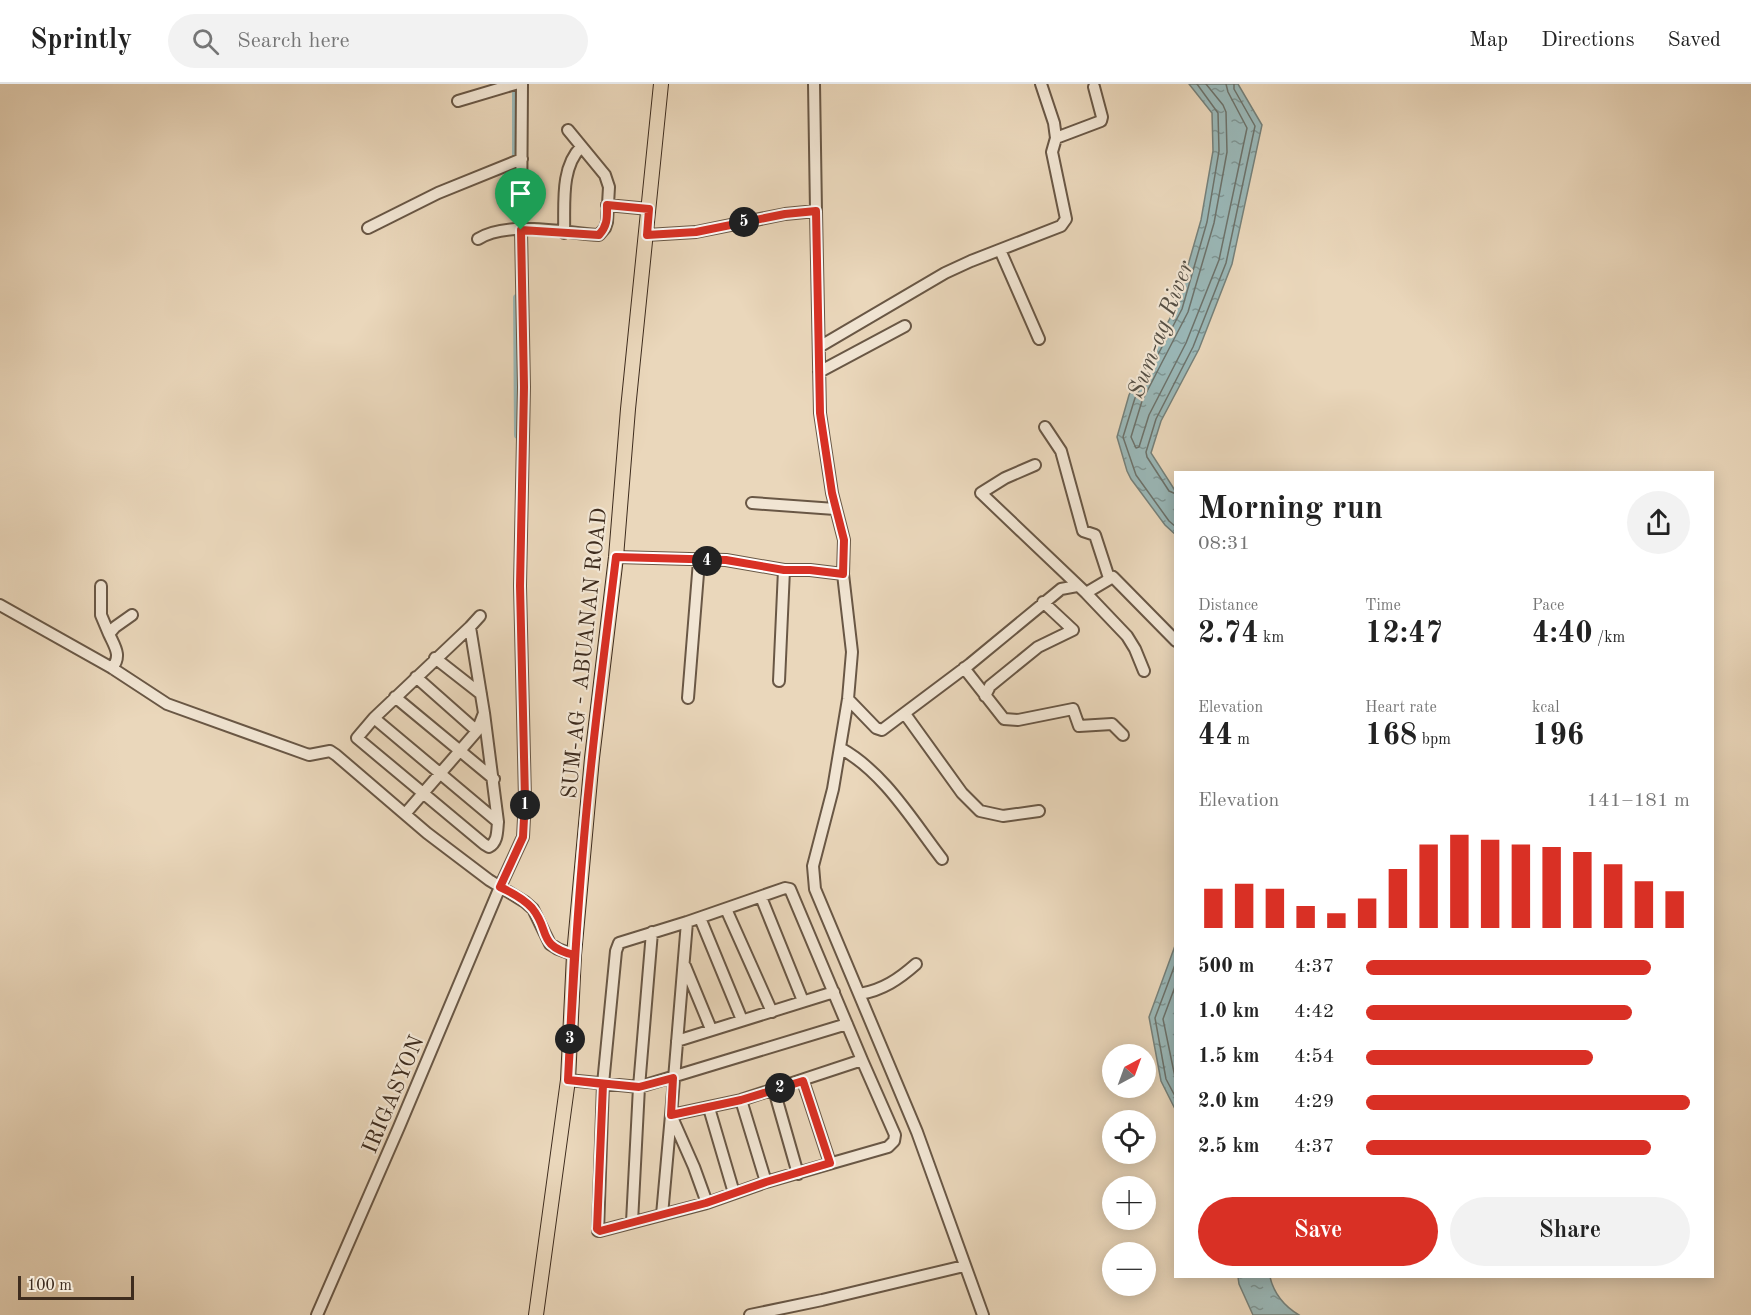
<!DOCTYPE html>
<html lang="en">
<head>
<meta charset="utf-8">
<style>
	:root { --surface:#fff; --page:#f2f2f2; --text:#222; --muted:#767676; --line:#e0e0e0; --accent:#d93025 }
	body { margin:0; font-family:"Old Standard TT",serif; background:var(--page); color:var(--text); height:100vh; display:flex; flex-direction:column; font-size:22px; white-space:nowrap }
	* { box-sizing:border-box; margin:0 }
	p { font-size:20px; color:var(--muted) }
	.icon { flex:none; width:33px; height:33px; fill:none; stroke:currentColor; stroke-width:2; stroke-linecap:round; stroke-linejoin:round }
	.map { position:relative; flex:1; overflow:hidden }
	.panel { position:absolute; left:1174px; top:387px; width:540px; height:807px; display:flex; flex-direction:column; background:var(--surface); border-radius:0px; box-shadow:0 3px 15px #0003 }
	.panel>* { flex:none }
	.needle { width:39px; rotate:41deg }
	.buttons { position:absolute; left:1102px; top:960px; display:grid; gap:12px }
	.buttons a { display:grid; place-items:center; width:54px; height:54px; border-radius:50%; background:var(--surface); box-shadow:0 3px 15px #0003; font-size:30px }
	.scale { position:absolute; left:18px; bottom:15px; width:116px; box-sizing:border-box; padding-left:6px; border:3px solid #3e2c1e; border-top:0; font-size:16px; line-height:21px; white-space:nowrap; color:#3e2c1e; -webkit-text-stroke:4px #f1e5d3; paint-order:stroke }
	.pin { position:absolute; display:grid; place-items:center; width:51px; height:51px; color:#fff; margin:-62px -26px; border-radius:50% 50% 50% 0; rotate:-45deg; box-shadow:0 0 6px #0007 }
	.pin .icon { rotate:45deg }
	.km { position:absolute; width:30px; height:30px; margin:-15px; border-radius:50%; background:#222; color:#fff; font-size:16px; line-height:30px; text-align:center }
	.round { display:grid; place-items:center; flex:none; width:63px; height:63px; border-radius:32px; background:var(--page) }
	.headline { display:flex; align-items:center; justify-content:space-between; height:102px; padding:0 24px }
	h1 { font-size:33px; font-weight:700; line-height:45px }
	.stats { display:grid; grid-template-columns:repeat(3,1fr); gap:9px; height:102px; padding:6px 24px }
	.stats div { display:grid; align-content:center }
	.stats b { font-size:30px; font-weight:700 }
	.stats small { font-size:16px; font-weight:400 }
	.stats p { font-size:16px }
	.chart { height:168px; padding:12px 24px }
	.chart p { display:flex; justify-content:space-between }
	.chart svg { width:100%; height:108px; margin-top:6px; stroke:var(--accent); stroke-width:6 }
	.cta { display:flex; gap:12px; margin-top:auto; padding:12px 24px }
	.cta a { flex:1; height:69px; border-radius:36px; background:var(--accent); color:#fff; font-size:24px; font-weight:700; line-height:69px; text-align:center }
	.cta a+a { background:var(--page); color:var(--text) }
	ul { padding:0 24px; list-style:none; font-size:20px }
	li { display:grid; grid-template-columns:96px 72px 1fr; align-items:center; height:45px }
	li i { height:15px; border-radius:8px; background:var(--accent) }
	header { display:flex; align-items:center; gap:36px; box-sizing:border-box; height:84px; padding:0 30px; background:var(--surface); border-bottom:2px solid var(--line) }
	header strong { font-size:28px }
	nav { display:flex; gap:33px; margin-inline-start:auto; font-size:21px }
	.search { width:420px; height:54px; background:var(--page); display:flex; align-items:center; gap:15px; box-sizing:border-box; padding:0 21px; border-radius:33px; color:var(--muted); font-size:22px }
	.map>svg:first-child { display:block }
	.water { fill:url(#water-ripples); stroke:#75807a; stroke-width:1.5 }
	.lines { fill:none; stroke-linecap:round; stroke-linejoin:round }
	.shore { stroke:#6c726b; stroke-width:1.5 }
	.canal { stroke:#9ab8b8; stroke-width:8 }
	.minor-casing { stroke:#695745; stroke-width:14 }
	.major-casing { stroke:#3e2c1e; stroke-width:16 }
	.minor { stroke:#f1e5d3; stroke-width:10 }
	.major { stroke:#ead7bb; stroke-width:14 }
	.route-casing { stroke:#fff; stroke-width:12 }
	.route { stroke:#d93025; stroke-width:8 }
	.labels { text-anchor:middle; stroke-width:4.5; stroke-linejoin:round; paint-order:stroke }
	.street-label { font-size:22px; fill:#3e2c1e; stroke:#f1e5d3 }
	.water-label { font-size:24px; font-style:italic; fill:#554f44; stroke:#f1e5d3 }
</style>
</head>
<body>
<header>
<strong>Sprintly</strong>
<div class="search"><svg class="icon" aria-label="search" viewBox="0 0 24 24"><circle cx="10" cy="10" r="6"/><path d="M15 15l6 6"/></svg>Search here</div>
<nav><a>Map</a><a>Directions</a><a>Saved</a></nav>
</header>
<div class="map">
<svg width="1751" height="1231" viewBox="0 0 1751 1231">
	<defs>
		<pattern id="water-ripples" width="26" height="14" patternUnits="userSpaceOnUse" patternTransform="scale(1.5)"><rect width="26" height="14" fill="#9ab8b8"/><path d="M2 4q2-2 4 0t4 0M15 11q2-2 4 0t4 0" fill="none" stroke="#7f9695"/></pattern>
	</defs>
	<rect width="100%" height="100%" fill="#ead7bb"/>
	<filter id="stains"><feTurbulence type="fractalNoise" baseFrequency=".00333" numOctaves="4"/><feColorMatrix values="0 0 0 0 .2 0 0 0 0 .09 0 0 0 0 .02 0 0 0 .5 -.17"/></filter>
	<radialGradient id="worn" r=".72"><stop offset=".6" stop-color="#630" stop-opacity="0"/><stop offset="1" stop-color="#630" stop-opacity=".3"/></radialGradient>
	<path class="water" d="M1189 0H1238L1262 41 1232 180 1199 265 1161 337 1151 369 1176 408V451L1165 441 1131 395 1127 387 1117 353 1129 311 1176 223 1201 136 1213 67 1212 29Z
		M1176 859V1027L1161 997 1149 933Z
		M1238 1193H1270C1274 1210 1284 1222 1299 1231H1253L1239 1200Z"/>
	<g class="lines">
		<path class="shore" d="M1206 0 1223 21 1226 28 1227 68 1214 139 1188 228 1142 317 1131 353 1136 364 1139 363 1149 331 1186 259 1219 176 1247 44 1228 8 1226 0
			M1176 410 1169 407 1147 373 1146 368 1156 335 1193 263 1226 179 1255 42 1234 5V0
			M1176 443 1169 437 1136 391 1123 353 1135 314 1182 225 1207 138 1219 67 1218 29 1197 0
			M1176 878 1155 934 1166 995 1176 1014
			M1176 900 1163 935 1176 998"/>
		<path class="canal" d="M516 0V81
			M517 214 518 351"/>
		<defs>
			<path id="minor" d="M458 17 515 0
				M1056 54 1101 37 1102 33 1094 3
				M607 121 649 125
				M816 127 820 329 832 409 844 456 843 490 852 568 848 615 833 705 813 782 815 805 917 1048 983 1231
				M368 144 438 109 522 75
				M564 149C565 121 560 84 581 63
				M647 151 696 148 785 130 816 127 814 0
				M478 155C508 136 565 149 599 151L605 144 607 138 609 103 605 91 568 46
				M1000 166 1039 255
				M819 263 945 189 971 177 1061 142 1066 135 1052 68 1056 54 1054 39 1041 0
				M819 288 905 242
				M1045 343 1061 367 1083 447 1095 451 1109 494
				M1035 381 1005 394 981 409 1086 509 1127 552 1135 565 1144 587
				M752 419 835 425
				M616 473 726 476 784 486H810L843 490
				M101 502V531L109 550
				M1086 509 1113 493 1176 557
				M0 521 112 584 167 620 309 671 330 667 336 671 427 749 489 796 525 818 533 825 550 860 558 865 574 871
				M480 532 470 543 374 634 357 654 484 760 489 763C498 758 497 747 498 738L484 629
				M435 574 481 610
				M112 584C122 572 115 563 109 550L115 543 132 531
				M964 584 1004 635 1018 636 1073 625 1079 642 1112 640 1123 651
				M416 593 477 647
				M779 597 784 486
				M985 612 990 602 1038 563 1073 546 1043 518
				M395 613 494 695
				M688 614 699 477
				M848 615 876 644 882 646 970 580 1061 505 1077 502
				M905 630 962 709 980 727 1003 732 1039 727
				M374 634 498 738
				M840 664C884 688 912 736 942 775
				M405 730 477 647 484 629 470 543
				M761 813 803 917
				M726 825 772 928
				M700 834 742 936
				M687 838 671 1031 694 1083 707 1119
				M685 882 711 945
				M860 910C883 906 899 895 916 880
				M677 957 834 908
				M568 996 639 1003 847 940
				M803 997 830 1079
				M774 1006 798 1090
				M741 1016 766 1098
				M709 1024 734 1109
				M662 1131 671 1031 741 1016 862 976 790 805 785 804 687 838 619 859 616 867 603 1000 598 1147H600L707 1119 766 1098 888 1063 894 1057 895 1051 862 976
				M632 1138 639 1003 652 848
				M317 1231 399 1043 500 803 523 753 525 715 520 502 524 303 521 146 522 0
				M750 1231 822 1216 964 1182"/>
			<path id="major" d="M536 1231 568 996 574 871 592 674 616 473 628 325 661 0"/>
		</defs>
		<use href="#minor" class="minor-casing"/>
		<use href="#major" class="major-casing"/>
		<use href="#minor" class="minor"/>
		<use href="#major" class="major"/>
	</g>
	<g class="lines">
		<defs>
			<path id="route" d="M521 146 524 303 520 502 525 715 523 753 500 803C511 808 524 815 532 824 551 847 536 861 574 871L568 996 639 1003 673 994 671 1031 741 1016 803 997 830 1079 766 1098 706 1119 600 1147 597 1145 603 1000 568 996C574 888 580 780 592 673 599 606 608 540 616 473L726 476 784 486H810L843 490 844 456 832 409 820 329 816 127 785 130 696 148 647 151 649 125 607 121C607 133 608 141 599 151L521 146"/>
		</defs>
		<use href="#route" class="route-casing"/>
		<use href="#route" class="route"/>
	</g>
	<g class="labels">
		<g class="street-label">
			<text transform="translate(583 569) rotate(-84)" y="8">SUM-AG - ABUANAN ROAD</text>
			<text transform="translate(392 1010) rotate(-67)" y="8">IRIGASYON</text>
		</g>
		<g class="water-label">
			<text transform="translate(1160 245) rotate(-69)" y="8">Sum-ag River</text>
		</g>
	</g>
	<rect width="100%" height="100%" filter="url(#stains)"/>
	<rect width="100%" height="100%" fill="url(#worn)"/>
</svg>
<div class="buttons">
<a><svg class="needle" viewBox="-14 -14 28 28"><path d="M0-13l5 13h-10z" fill="#e53935"/><path d="M0 13l5-13h-10z" fill="#767676"/></svg></a>
<a><svg class="icon" aria-label="locate" viewBox="0 0 24 24"><circle cx="12" cy="12" r="6"/><path d="M12 2v4M12 18v4M2 12h4M18 12h4"/></svg></a>
<a>+</a>
<a>−</a>
</div>
<div class="scale">100 m</div>
<div class="pin" style="left:521px;top:146px;background:#1e9e55"><svg class="icon" aria-label="arrive" viewBox="0 0 24 24"><path d="M6 21V4h12l-3 4 3 4H6"/></svg></div>
<b class="km" style="left:525px;top:721px">1</b>
<b class="km" style="left:780px;top:1004px">2</b>
<b class="km" style="left:570px;top:955px">3</b>
<b class="km" style="left:707px;top:477px">4</b>
<b class="km" style="left:744px;top:138px">5</b>
<section class="panel">
<div class="headline"><div><h1>Morning run</h1><p>08:31</p></div><a class="round"><svg class="icon" aria-label="share" viewBox="0 0 24 24"><path d="M12 15V3M7 8l5-5 5 5M5 13v7h14v-7"/></svg></a></div>
<div class="stats">
<div><p>Distance</p><b>2.74<small> km</small></b></div>
<div><p>Time</p><b>12:47</b></div>
<div><p>Pace</p><b>4:40<small> /km</small></b></div>
</div>
<div class="stats">
<div><p>Elevation</p><b>44<small> m</small></b></div>
<div><p>Heart rate</p><b>168<small> bpm</small></b></div>
<div><p>kcal</p><b>196</b></div>
</div>
<div class="chart"><p><span>Elevation</span>141–181 m</p>
<svg viewBox="0 0 160 44" preserveAspectRatio="none"><path d="M5 44V28M15 44V26M25 44V28M35 44V35M45 44V38M55 44V32M65 44V20M75 44V10M85 44V6M95 44V8M105 44V10M115 44V11M125 44V13M135 44V18M145 44V25M155 44V29"/></svg>
</div>
<ul>
<li><b>500 m</b>4:37<i style="width:88%"></i></li>
<li><b>1.0 km</b>4:42<i style="width:82%"></i></li>
<li><b>1.5 km</b>4:54<i style="width:70%"></i></li>
<li><b>2.0 km</b>4:29<i style="width:100%"></i></li>
<li><b>2.5 km</b>4:37<i style="width:88%"></i></li>
</ul>
<div class="cta"><a>Save</a><a>Share</a></div>
</section>
</div>
</body>
</html>
